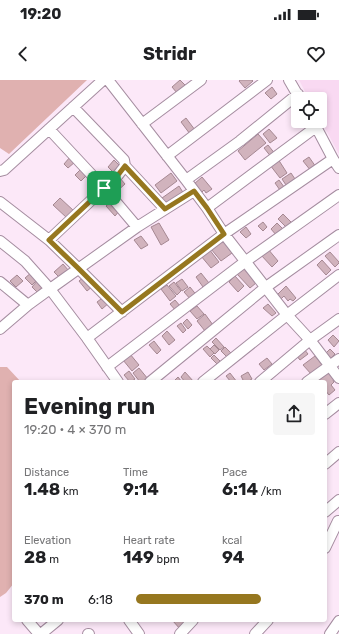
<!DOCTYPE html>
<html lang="en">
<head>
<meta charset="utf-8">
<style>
	:root { --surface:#fff; --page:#f6f6f6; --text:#202124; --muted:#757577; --accent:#96771f }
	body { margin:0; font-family:Rubik,sans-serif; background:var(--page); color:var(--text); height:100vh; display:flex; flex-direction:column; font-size:15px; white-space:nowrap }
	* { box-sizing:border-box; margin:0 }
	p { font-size:13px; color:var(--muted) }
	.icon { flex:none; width:22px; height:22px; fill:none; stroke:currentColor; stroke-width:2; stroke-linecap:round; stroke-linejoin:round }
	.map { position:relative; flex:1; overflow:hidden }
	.details { position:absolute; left:12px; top:300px; width:315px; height:242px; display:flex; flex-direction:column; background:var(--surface); border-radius:4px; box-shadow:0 2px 6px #0003 }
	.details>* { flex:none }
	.fabs { position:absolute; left:291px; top:12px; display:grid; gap:8px }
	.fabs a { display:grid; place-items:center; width:36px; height:36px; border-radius:4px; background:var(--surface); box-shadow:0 2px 6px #0003; font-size:20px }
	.pin { position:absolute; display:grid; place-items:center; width:34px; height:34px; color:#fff; margin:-17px; border-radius:8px; box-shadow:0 2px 6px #0006 }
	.round { display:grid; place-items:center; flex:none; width:42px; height:42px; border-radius:4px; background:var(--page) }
	.summary { display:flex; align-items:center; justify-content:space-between; height:68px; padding:0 12px }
	h1 { font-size:22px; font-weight:700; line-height:30px }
	.figures { display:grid; grid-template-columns:repeat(3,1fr); gap:6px; height:68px; padding:4px 12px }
	.figures div { display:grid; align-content:center }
	.figures b { font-size:17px; font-weight:700 }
	.figures small { font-size:11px; font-weight:400 }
	.figures p { font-size:11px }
	ul { padding:0 12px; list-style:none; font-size:13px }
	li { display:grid; grid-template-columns:64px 48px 1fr; align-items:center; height:30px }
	li i { height:10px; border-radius:5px; background:var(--accent) }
	.status { display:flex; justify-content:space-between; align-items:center; height:28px; padding:0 20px; background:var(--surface); direction:ltr }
	.status svg { height:11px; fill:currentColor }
	header { display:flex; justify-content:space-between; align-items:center; height:52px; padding:0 12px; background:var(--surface); font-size:18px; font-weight:700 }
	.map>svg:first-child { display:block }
	.built { fill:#f9d9f2 }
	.green { fill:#e0b1b0 }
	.building { fill:#d1b3bd; stroke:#a58892 }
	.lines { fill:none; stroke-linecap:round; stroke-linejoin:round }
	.minor-casing { stroke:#a58da0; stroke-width:12 }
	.minor { stroke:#fff; stroke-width:10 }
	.route-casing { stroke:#fff; stroke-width:8 }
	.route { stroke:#96771f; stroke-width:5 }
</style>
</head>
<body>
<div class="status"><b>19:20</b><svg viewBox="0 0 49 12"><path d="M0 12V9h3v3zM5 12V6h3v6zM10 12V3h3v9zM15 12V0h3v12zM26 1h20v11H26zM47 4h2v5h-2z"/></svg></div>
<header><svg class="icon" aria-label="back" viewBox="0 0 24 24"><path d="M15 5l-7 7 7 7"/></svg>Stridr<svg class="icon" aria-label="heart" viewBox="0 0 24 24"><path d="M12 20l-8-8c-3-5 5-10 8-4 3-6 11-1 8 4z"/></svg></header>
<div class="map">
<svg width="339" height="554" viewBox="0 0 339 554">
	<rect width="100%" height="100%" fill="#fce8f8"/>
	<path class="built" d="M299 0H339V74L320 39V19H309Z"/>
	<path class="green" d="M0 0H87L9 74 0 68Z
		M0 287H7L21 302H14V439L13 440 14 446V503L6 513 0 517Z"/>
	<path class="building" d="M180 0 186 6 177 13 172 7Z
		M240 0H252L253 1 245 8 239 1Z
		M272 7 277 14 271 19 265 13Z
		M186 38 195 50 190 54 181 42Z
		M269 49 277 58 270 63 263 54Z
		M258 54 266 63 245 80 238 71Z
		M268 65 276 75 272 78 264 68Z
		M70 77 75 82 68 88 64 84Z
		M309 77 316 87 311 91 303 81Z
		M278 79 287 93 280 98 270 85Z
		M114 80 121 87 115 94 108 87Z
		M82 88 88 94 81 101 75 95Z
		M171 93 177 101 161 113 155 105Z
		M291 93 297 102 288 108 282 99Z
		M119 97 125 104 115 113 109 106Z
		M202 97 212 109 206 113 204 110 201 113 194 104Z
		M279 100 287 111 282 113 275 103Z
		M179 106 184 114 168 126 162 118Z
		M60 118 74 131 67 138 53 125Z
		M112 121 120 130 115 136 106 126Z
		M283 134 291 142 286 147 278 139Z
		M263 142 267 147 263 151 258 146Z
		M159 143 169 160 161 165 151 147Z
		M277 143 284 150 277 156 271 149Z
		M246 147 251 154 246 158 240 152Z
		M141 156 148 165 141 169 134 160Z
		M222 160 232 173 221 181 211 169Z
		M209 169 219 182 211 188 201 176Z
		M268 169 278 181 272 187 261 175Z
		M330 172 339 182V183L335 187 325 176Z
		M322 180 331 190 326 195 317 185Z
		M63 184 69 191 61 199 54 192Z
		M244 189 256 203 250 208 237 194Z
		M32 192 38 199 32 205 25 198Z
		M201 193 209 203 203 207 196 197Z
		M17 195 23 201 16 207 10 201Z
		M85 196 93 206 87 211 79 201Z
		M235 196 244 206 238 212 229 202Z
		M182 199 188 207 182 211 176 203Z
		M38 200 44 206 37 212 32 207Z
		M174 202 181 211 177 215 169 206Z
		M167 205 176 216 170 221 161 209Z
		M286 206 296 218 293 221 290 219 288 221 284 216 281 219 277 215Z
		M190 207 198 217 192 221 184 212Z
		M105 216 110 222 102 229 97 222Z
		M175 220 181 227 176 231 170 224Z
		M268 224 276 233 272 236 263 228Z
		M197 226 204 234 197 239 190 231Z
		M205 234 213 245 205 251 197 241Z
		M187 239 192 245 188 249 183 243Z
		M181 243 186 250 183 253 177 246Z
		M167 251 175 260 169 265 162 256Z
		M333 255 339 261 334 267 328 260Z
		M216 258 224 267 220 270 212 262Z
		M154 261 161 270 157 274 149 265Z
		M214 265 219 270 215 274 210 269Z
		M207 266 214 273 210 277 203 269Z
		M225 267 232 274 228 278 221 271Z
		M304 269 308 274 300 280 296 275Z
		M330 269 335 274 329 280 325 274Z
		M130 274 139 285 132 291 123 280Z
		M214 275 220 281 217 284 211 278Z
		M315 276 323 286 312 295 303 285Z
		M267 278 272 284 264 290 259 284Z
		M139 288 148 299 144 302H140L133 293Z
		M326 290 334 299 333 300 334 302 331 305 335 310 329 315 325 310V302H314Z
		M129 291 135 299 131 302H130L124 295Z
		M185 292 194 302H185L181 297Z
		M248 292 252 299 247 302H244L241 296Z
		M230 293 237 302H231L226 296Z
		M178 297 182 302H175L174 301Z
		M172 540H182L187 544 181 550Z"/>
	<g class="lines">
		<defs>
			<path id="minor" d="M108 0 186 100 207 128 224 154 287 235 310 260 339 298
				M289 0 300 19
				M313 41 333 79 339 88
				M142 44 201 0
				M49 49 104 108 137 147
				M167 76 267 0
				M125 86 165 129
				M0 91 4 90 103 0
				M186 100 240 61 298 14
				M0 122 49 160 79 189 122 232
				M207 128 316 47
				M49 160 118 95 125 86 124 80 73 27
				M0 161 25 181 50 209 137 147 194 111
				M0 202 28 225
				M0 249 28 225 50 209 87 258 118 302
				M87 258 224 154 333 79
				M107 287 246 181 339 115
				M150 302 266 207 339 155
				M203 302 287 235 339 195
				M260 302 310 260 339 239
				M307 302 339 279
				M325 334 339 323
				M325 384 339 372
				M325 432 339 420
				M325 468 338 441
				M27 540 39 554
				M129 540 139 554
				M41 554 58 540
				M88 554H89
				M180 554 193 540
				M255 554 268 540
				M330 554 339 541"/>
		</defs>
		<use href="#minor" class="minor-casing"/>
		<use href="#minor" class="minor"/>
	</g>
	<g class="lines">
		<defs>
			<path id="route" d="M125 86 165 129 194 111 207 128 224 154 122 232 79 189 49 160 118 95Z"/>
		</defs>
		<use href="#route" class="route-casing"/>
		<use href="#route" class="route"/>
	</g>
</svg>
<div class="fabs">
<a><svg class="icon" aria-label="locate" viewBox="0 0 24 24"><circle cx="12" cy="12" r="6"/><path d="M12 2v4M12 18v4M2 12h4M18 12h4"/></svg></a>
</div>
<div class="pin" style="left:104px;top:108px;background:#1e9e55"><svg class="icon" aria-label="arrive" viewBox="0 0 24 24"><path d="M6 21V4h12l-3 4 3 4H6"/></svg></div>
<section class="details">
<div class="summary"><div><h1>Evening run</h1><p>19:20 · 4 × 370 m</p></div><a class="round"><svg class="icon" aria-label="share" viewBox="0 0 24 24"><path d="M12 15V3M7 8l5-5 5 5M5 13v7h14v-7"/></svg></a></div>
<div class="figures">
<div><p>Distance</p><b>1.48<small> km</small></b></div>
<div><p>Time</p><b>9:14</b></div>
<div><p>Pace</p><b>6:14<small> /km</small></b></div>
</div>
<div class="figures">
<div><p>Elevation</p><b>28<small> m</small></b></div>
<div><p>Heart rate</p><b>149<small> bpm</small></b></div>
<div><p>kcal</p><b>94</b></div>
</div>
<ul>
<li><b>370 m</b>6:18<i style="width:70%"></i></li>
</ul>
</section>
</div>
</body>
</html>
